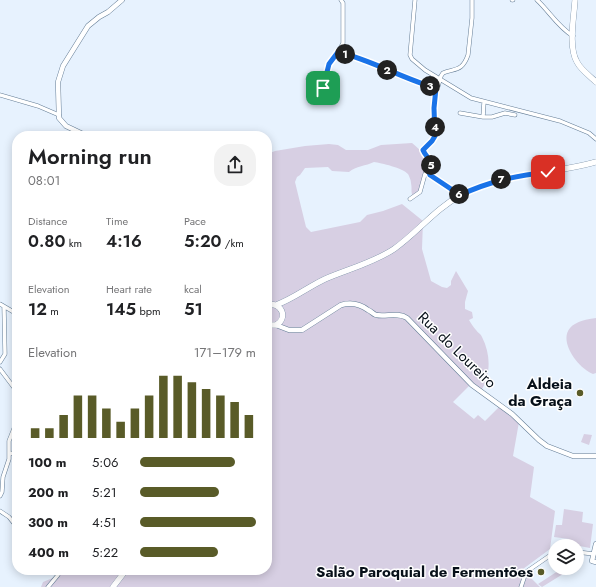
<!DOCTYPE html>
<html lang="en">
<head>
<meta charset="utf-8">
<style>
	:root { --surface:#fff; --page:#f2f2f2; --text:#202124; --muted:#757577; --accent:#595b28 }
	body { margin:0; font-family:Jost,sans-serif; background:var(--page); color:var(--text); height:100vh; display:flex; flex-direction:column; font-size:15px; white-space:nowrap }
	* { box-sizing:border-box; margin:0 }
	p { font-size:13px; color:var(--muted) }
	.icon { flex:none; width:22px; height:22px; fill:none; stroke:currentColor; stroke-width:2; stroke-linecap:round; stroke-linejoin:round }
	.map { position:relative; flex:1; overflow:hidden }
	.panel { position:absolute; left:12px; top:131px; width:260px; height:444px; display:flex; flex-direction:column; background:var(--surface); border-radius:16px; box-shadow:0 2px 10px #0003 }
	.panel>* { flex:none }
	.buttons { position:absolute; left:548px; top:539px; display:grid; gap:8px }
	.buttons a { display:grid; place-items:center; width:36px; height:36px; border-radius:50%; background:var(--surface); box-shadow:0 2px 10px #0003; font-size:20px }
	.pin { position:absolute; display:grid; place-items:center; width:34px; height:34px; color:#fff; margin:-17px; border-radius:8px; box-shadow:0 2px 6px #0006 }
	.km { position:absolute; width:20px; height:20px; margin:-10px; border-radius:50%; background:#222; color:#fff; font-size:11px; line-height:20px; text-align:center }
	.round { display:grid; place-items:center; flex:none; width:42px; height:42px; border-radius:16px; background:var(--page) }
	.overview { display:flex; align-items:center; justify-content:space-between; height:68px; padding:0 16px }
	h1 { font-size:22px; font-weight:600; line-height:30px }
	.stats { display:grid; grid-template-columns:repeat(3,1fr); gap:6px; height:68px; padding:4px 16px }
	.stats div { display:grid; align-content:center }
	.stats b { font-size:17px; font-weight:600 }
	.stats small { font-size:11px; font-weight:400 }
	.stats p { font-size:11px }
	.chart { height:112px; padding:8px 16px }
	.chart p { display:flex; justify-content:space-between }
	.chart svg { width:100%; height:72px; margin-top:4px; stroke:var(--accent); stroke-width:6 }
	ul { padding:0 16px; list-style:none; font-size:13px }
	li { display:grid; grid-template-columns:64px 48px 1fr; align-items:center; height:30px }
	li i { height:10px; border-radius:5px; background:var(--accent) }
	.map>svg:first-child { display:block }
	.green { fill:#d7cfe3 }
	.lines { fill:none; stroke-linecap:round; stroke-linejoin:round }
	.minor-casing { stroke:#647d96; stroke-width:4.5 }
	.tertiary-casing { stroke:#647d96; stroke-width:5.5 }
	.primary-casing { stroke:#647d96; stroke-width:6 }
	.minor { stroke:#fff; stroke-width:3.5 }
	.tertiary { stroke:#fff; stroke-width:4.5 }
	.primary { stroke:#fff; stroke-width:5.5 }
	.route-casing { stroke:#fff; stroke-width:8 }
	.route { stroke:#1a73e8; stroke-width:5 }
	.poi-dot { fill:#595b28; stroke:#fefefe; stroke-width:1.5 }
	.labels { text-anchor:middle; stroke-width:3; stroke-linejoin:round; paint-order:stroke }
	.street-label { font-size:15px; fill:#071019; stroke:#fefefe }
	.poi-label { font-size:15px; font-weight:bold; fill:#071019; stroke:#fefefe; text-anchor:end }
</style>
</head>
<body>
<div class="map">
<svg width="596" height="587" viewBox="0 0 596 587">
	<rect width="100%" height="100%" fill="#e7f2fe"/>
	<path class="green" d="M412 143C419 149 428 156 430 165L419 192 412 195C411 191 412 187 411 183 411 180 409 176 408 174 403 168 381 163 374 162 366 166 356 166 349 172L332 171 328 167 305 168 300 175 297 177 295 182 306 227 311 232 360 222 367 215 383 211 402 204 423 221 422 249 431 281 442 287 447 288 451 285V281L456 271 468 291 465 302V309L472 312 473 318 469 320C471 323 473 327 476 330 478 333 481 334 482 337 491 355 491 374 481 391L469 386 453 402 474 419 478 415 485 421 499 407 519 422 513 456 534 467 530 497 555 511 550 549 523 569 521 575H528L540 587H41L43 582 55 577 57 570H267V154L275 151 305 146 329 144 338 145 346 150H368L381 145Z
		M596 318V373L593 374C579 369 558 342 570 328 576 321 588 319 596 318Z
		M584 434 592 435 589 445 581 442Z
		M564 509 583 512 582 522 593 524 590 548 569 544V539L554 537 556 525H562Z
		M561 569 563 574 542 587 538 584Z"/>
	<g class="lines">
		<defs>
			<path id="minor" d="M415 0 410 55 412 59 425 70 471 98 560 121 589 133 596 139
				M512 0H513
				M537 0C549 11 558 27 573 36
				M338 52C372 60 403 79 436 88
				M308 79 309 85 311 90 316 92 321 91 326 78 329 64 336 57 343 43V3L341 0
				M0 95 38 106 59 115
				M460 113 483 117H492L505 113 515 115
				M483 117 484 102
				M428 170C435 182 450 187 460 195
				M410 199 420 192 425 174 431 166V162L424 152 423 150 433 141 435 136 434 100 441 76 443 73C455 68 462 72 468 55L472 18V0
				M0 304 17 314
				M0 362 5 354 4 307
				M0 369 15 389 17 395
				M10 454 17 451
				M0 496 2 492 3 477 9 459V441L17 421
				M0 511 9 517 17 527
				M577 552 594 554
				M48 587 58 575 59 570
				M521 587 526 572 555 552"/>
			<path id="tertiary" d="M87 136 66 126 59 118 58 82 63 66 88 26 99 17 108 12 122 0
				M276 325 289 330H302L341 305C351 302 360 304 368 310 371 311 373 314 376 315 386 317 398 312 407 318L472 385 512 414 539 440 547 446 573 456H596
				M596 544 592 561 596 562"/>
			<path id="primary" d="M575 0C574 17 568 47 577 62 581 70 590 76 596 82
				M267 305C281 301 289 318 276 325H267
				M276 305C293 299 308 287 325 279 348 269 373 263 394 249 418 232 435 209 461 195 503 172 551 175 596 162
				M113 587 126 570"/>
		</defs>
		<use href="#minor" class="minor-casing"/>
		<use href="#tertiary" class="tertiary-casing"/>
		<use href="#primary" class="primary-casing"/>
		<use href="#minor" class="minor"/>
		<use href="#tertiary" class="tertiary"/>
		<use href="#primary" class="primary"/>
	</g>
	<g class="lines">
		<defs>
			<path id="route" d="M323 88 329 64 338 52C372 60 403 79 436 88L434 108 435 136 432 141 423 150C426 158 435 161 428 170L430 175 460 195C491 181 514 176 548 172"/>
		</defs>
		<use href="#route" class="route-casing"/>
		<use href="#route" class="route"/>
	</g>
	<g class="poi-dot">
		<circle cx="580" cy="393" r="4"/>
		<circle cx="541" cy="572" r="4"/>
	</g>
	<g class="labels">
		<g class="street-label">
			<text transform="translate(457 350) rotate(44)" y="5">Rua do Loureiro</text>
		</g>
		<g class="poi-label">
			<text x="572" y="389">Aldeia<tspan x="572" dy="17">da Graça</tspan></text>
			<text x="533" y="577">Salão Paroquial de Fermentões</text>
		</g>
	</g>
</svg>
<div class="buttons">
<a><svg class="icon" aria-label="layers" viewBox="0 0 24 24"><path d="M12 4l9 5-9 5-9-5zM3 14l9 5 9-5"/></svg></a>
</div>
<div class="pin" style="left:323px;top:88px;background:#1e9e55"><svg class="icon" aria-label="arrive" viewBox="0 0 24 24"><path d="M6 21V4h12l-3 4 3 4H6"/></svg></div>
<div class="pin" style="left:548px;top:172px;background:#d93025"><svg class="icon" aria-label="check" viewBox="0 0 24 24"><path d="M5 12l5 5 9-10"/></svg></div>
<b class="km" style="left:345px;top:54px">1</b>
<b class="km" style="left:387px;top:70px">2</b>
<b class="km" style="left:430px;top:86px">3</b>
<b class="km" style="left:435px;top:127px">4</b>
<b class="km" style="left:431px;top:165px">5</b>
<b class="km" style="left:459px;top:194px">6</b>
<b class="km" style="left:501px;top:179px">7</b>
<section class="panel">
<div class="overview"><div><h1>Morning run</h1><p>08:01</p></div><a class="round"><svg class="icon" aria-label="share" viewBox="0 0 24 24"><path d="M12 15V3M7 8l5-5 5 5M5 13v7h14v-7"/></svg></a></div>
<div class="stats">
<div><p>Distance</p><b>0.80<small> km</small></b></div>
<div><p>Time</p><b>4:16</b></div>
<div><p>Pace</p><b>5:20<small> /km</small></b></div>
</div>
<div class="stats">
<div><p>Elevation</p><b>12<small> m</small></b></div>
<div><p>Heart rate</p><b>145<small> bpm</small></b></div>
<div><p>kcal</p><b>51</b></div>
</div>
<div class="chart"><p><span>Elevation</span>171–179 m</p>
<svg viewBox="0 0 160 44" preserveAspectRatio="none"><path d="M5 44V38M15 44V38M25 44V30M35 44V18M45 44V18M55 44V26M65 44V34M75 44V26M85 44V18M95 44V6M105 44V6M115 44V10M125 44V14M135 44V18M145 44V22M155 44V30"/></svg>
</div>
<ul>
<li><b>100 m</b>5:06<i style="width:82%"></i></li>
<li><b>200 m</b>5:21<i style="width:68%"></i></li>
<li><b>300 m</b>4:51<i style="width:100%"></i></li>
<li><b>400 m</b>5:22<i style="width:67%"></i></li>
</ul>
</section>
</div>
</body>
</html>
